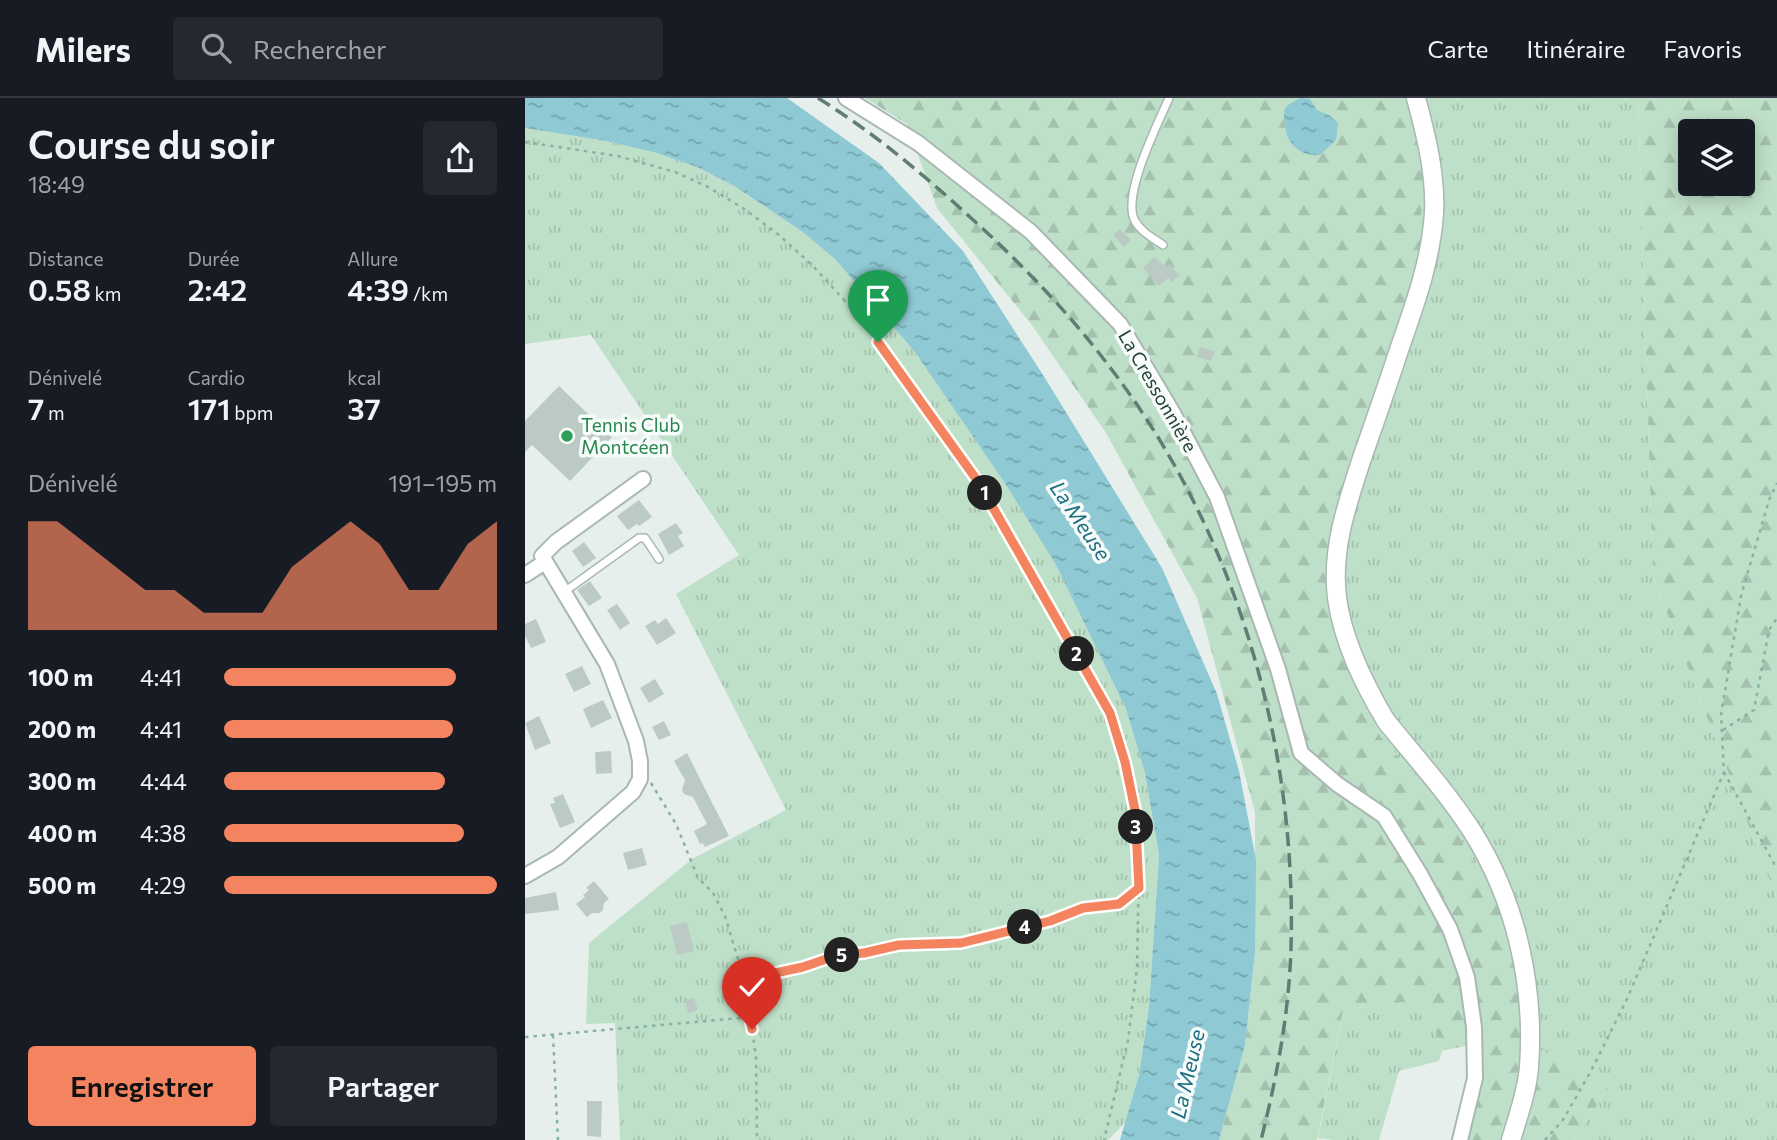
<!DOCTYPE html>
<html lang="fr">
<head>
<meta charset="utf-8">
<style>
	:root { --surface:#171b24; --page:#242831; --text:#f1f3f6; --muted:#9ea1a6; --line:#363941; --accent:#f4845f }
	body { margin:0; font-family:Commissioner,sans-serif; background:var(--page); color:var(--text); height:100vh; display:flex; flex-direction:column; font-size:26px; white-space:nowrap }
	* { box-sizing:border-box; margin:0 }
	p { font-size:23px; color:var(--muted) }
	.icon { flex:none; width:38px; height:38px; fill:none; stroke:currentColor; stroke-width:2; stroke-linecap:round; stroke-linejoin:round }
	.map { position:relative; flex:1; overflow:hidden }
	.side { display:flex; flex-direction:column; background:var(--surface); width:525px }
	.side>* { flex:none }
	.tools { position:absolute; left:1153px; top:21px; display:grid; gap:14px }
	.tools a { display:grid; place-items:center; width:77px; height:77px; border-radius:7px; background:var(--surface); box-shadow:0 4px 18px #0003; font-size:35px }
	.pin { position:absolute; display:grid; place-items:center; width:60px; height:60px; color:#fff; margin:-72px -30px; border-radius:50% 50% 50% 0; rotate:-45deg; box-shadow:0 0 7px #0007 }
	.pin .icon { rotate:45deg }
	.km { position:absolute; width:35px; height:35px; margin:-18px; border-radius:50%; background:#222; color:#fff; font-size:19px; line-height:35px; text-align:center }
	.round { display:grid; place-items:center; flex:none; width:74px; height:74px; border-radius:7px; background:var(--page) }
	.headline { display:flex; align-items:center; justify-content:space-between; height:119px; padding:0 28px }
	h1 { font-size:38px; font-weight:600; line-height:52px }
	.figures { display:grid; grid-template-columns:repeat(3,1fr); gap:10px; height:119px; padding:7px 28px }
	.figures div { display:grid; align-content:center }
	.figures b { font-size:30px; font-weight:600 }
	.figures small { font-size:19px; font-weight:400 }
	.figures p { font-size:19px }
	.chart { height:196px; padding:14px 28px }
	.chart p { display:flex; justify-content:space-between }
	.chart svg { width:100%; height:126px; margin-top:7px; fill:var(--accent); opacity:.7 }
	.primary-button { display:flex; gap:14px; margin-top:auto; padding:14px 28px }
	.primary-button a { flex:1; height:80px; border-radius:7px; background:var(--accent); color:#111; font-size:28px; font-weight:600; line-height:80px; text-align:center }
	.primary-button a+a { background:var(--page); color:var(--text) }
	ul { padding:0 28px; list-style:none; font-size:23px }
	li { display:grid; grid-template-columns:112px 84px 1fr; align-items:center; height:52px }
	li i { height:18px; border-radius:9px; background:var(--accent) }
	header { display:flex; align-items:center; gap:42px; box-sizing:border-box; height:98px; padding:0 35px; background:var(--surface); border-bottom:2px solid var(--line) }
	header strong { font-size:33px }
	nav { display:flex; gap:38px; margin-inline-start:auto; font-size:24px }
	.search { width:490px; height:63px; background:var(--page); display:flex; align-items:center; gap:18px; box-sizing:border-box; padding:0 24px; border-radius:7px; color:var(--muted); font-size:26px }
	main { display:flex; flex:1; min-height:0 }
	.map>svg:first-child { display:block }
	.grass { fill:url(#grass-tufts) }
	.forest { fill:url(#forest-firs); fill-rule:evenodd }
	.water { fill:url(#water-ripples) }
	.building { fill:#bbcac4 }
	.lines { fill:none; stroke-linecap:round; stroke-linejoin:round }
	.service-casing { stroke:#a8b8b2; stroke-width:10 }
	.minor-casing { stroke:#a8b8b2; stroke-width:18 }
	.tertiary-casing { stroke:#a8b8b2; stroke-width:21 }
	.path { stroke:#86b3a5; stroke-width:2.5; stroke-dasharray:3.5 5; stroke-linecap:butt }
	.service { stroke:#fff; stroke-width:7 }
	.minor { stroke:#fff; stroke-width:14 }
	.tertiary { stroke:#fff; stroke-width:18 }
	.rail { stroke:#5f7d75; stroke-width:3.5; stroke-dasharray:14 7; stroke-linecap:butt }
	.route-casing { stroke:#fff; stroke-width:14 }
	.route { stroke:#f4845f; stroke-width:9 }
	.leisure-dot { fill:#2e9e5b; stroke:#f7fbf9; stroke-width:2.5 }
	.labels { text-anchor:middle; stroke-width:7; stroke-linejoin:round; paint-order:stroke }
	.street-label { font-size:19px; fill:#24423a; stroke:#f7fbf9 }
	.leisure-label { font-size:19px; fill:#27864d; stroke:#f7fbf9; text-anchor:start }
	.water-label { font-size:21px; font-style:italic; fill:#1c6f80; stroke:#f7fbf9 }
</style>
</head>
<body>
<header>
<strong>Milers</strong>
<div class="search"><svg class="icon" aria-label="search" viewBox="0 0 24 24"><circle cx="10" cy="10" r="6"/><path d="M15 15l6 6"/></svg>Rechercher</div>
<nav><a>Carte</a><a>Itinéraire</a><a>Favoris</a></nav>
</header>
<main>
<section class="side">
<div class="headline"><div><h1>Course du soir</h1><p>18:49</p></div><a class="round"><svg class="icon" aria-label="share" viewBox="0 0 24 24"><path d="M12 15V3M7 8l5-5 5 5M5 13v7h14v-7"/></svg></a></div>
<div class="figures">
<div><p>Distance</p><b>0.58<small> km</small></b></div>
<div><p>Durée</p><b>2:42</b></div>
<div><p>Allure</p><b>4:39<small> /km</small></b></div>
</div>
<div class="figures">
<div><p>Dénivelé</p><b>7<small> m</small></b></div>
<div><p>Cardio</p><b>171<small> bpm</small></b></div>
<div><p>kcal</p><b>37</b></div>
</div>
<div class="chart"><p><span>Dénivelé</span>191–195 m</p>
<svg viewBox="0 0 160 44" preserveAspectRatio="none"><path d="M0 44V6L10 6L20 14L30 22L40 30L50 30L60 38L70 38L80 38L90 22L100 14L110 6L120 14L130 30L140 30L150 14L160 6V44z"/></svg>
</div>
<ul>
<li><b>100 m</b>4:41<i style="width:85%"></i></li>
<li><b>200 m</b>4:41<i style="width:84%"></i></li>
<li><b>300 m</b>4:44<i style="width:81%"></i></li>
<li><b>400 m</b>4:38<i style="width:88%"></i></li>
<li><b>500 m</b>4:29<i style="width:100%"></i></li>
</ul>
<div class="primary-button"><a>Enregistrer</a><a>Partager</a></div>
</section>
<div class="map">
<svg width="1252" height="1042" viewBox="0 0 1252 1042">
	<defs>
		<pattern id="grass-tufts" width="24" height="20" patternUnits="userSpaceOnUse" patternTransform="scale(1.75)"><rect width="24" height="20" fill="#bfe0c8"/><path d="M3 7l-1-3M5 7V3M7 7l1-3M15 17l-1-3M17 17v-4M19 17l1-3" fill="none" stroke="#a4c1ad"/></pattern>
		<pattern id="forest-firs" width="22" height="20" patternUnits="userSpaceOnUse" patternTransform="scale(1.75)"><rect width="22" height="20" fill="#bfe0c8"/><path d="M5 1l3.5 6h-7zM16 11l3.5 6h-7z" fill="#a4c1ad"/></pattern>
		<pattern id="water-ripples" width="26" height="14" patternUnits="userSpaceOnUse" patternTransform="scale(1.75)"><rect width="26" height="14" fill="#8ec9d4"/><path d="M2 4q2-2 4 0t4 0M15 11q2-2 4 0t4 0" fill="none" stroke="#74a5ad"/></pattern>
	</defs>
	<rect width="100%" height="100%" fill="#e6efeb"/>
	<path class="grass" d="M889 0H1113L1128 479 1252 801V1042H1049L1083 990 999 943 919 711 855 638 813 525 809 415 860 277Z
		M0 30 81 43 132 55 172 69 211 89 279 135 310 161 390 254 481 387 531 467 601 611 620 675 634 757 624 909 614 977 601 1024 583 1042H95L90 925 61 926 64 845 167 761 261 712 151 496 214 457 66 237 0 246Z
		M901 901 917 953 914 963 874 973 854 1042H808L793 1040 818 912Z"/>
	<path class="forest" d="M340 0H889L898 36 895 161 860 277 809 415 813 525 855 638 919 711 985 831 1000 943 1083 990 1049 1042H941L958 944 917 953 901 901 818 912 792 1042H694L720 947 730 854V714L672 500 581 335 506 226 412 110 382 26Z
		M1113 0H1252V801L1128 479ZM1218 33V86H1166V33Z"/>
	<path class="water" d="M0 0H262L354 65 438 153 518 277 637 470 692 596 714 673 731 762 730 854 720 947 694 1042H595L614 977 624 909 634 757 620 675 601 611 531 467 481 387 390 254 310 161 279 135 211 89 172 69 132 55 81 43 0 30Z
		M776 0 785 1 792 12 804 17 813 25 811 42 795 57C775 59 761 45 760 27 759 21 758 14 761 9 764 6 772 2 776 0Z"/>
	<path class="building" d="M595 131 606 142 599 149 588 137Z
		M629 159 641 169 644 166 654 177 647 184 643 180 634 188 618 170Z
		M675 249 690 253 686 263 672 259Z
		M34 288 87 339 45 383 7 347 0 354V323Z
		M114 402 127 419 114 428 112 426 103 432 92 418Z
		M151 425 158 435 153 438 159 448 144 457 133 436Z
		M59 444 71 460 58 469 47 453Z
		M65 483 77 500 64 508 52 492Z
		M92 506 105 525 95 532 82 512Z
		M141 520 151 535 132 547 120 528 130 522 133 526Z
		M11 521 21 544 6 550 0 538V526Z
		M57 568 66 586 49 594 40 576Z
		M130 581 139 596 124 605 115 590Z
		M78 602 87 620 66 630 58 611Z
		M14 618 26 645 10 652 0 625Z
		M139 623 146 637 134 642 127 629Z
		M86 653 87 675 71 676 70 654Z
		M162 655 204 738 180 749 178 745 175 746 169 733 182 726 168 699 159 696 157 692 160 682 149 663Z
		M38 696 50 724 35 730 25 706 30 705 28 700Z
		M117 750 122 767 103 772 98 755Z
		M69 783 84 801 79 805 78 812 75 815H67L62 819 51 806 60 799 58 797 64 792 61 790Z
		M31 794 34 812 0 816V800Z
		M162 824 169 853 152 857 145 828Z
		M169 900 173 912 163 915 160 902Z
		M62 1003H77L76 1039 62 1038Z"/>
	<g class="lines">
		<defs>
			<path id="service" d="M638 147C628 140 616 134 610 123 596 98 633 26 644 0
				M39 494 114 440H120L134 461"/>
			<path id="minor" d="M321 0 393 45 506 134 595 226 648 315 692 399 753 571 776 655 812 686 859 718 895 776 925 831 942 879 949 929 950 980 935 1042
				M0 477 20 464
				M0 778 33 759 108 694 115 681V663L111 643 82 566 17 458 31 444 118 381"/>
			<path id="tertiary" d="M891 0C901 37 911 77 909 115 906 162 890 206 875 249 863 286 850 323 837 360 822 406 806 451 812 500 818 544 839 586 861 623 890 659 922 694 947 733 991 803 1010 887 1004 969 1002 994 993 1018 986 1042"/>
		</defs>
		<use href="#service" class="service-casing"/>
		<use href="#minor" class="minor-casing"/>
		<use href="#tertiary" class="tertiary-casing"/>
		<path class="path" d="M0 44 93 58 150 74 183 89 218 110 254 137 288 168 320 203 353 244 454 385 585 615 600 664 610 712 614 764 612 870 603 942 579 1042
			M1198 632 1229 612 1244 532 1252 520
			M1199 674 1252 771
			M126 685 151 726 173 780 188 795 200 818 213 861 224 906 231 960 232 1042
			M218 882 278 869 313 857 339 855 374 847 436 845 525 823 558 810 594 806 613 791
			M28 937 33 1042
			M0 939 226 919
			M1020 1042 1038 1022 1066 973 1102 901 1199 674 1196 617 1216 498 1244 402 1252 385"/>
		<use href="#service" class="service"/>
		<use href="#minor" class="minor"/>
		<use href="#tertiary" class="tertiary"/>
		<path class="rail" d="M293 0C349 35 398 76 446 120 497 166 546 217 587 272 711 435 772 646 766 850 764 915 752 979 736 1042"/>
	</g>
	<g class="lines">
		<defs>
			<path id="route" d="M227 931 218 882 278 869 313 857 339 855 374 847 436 845 525 823 558 810 594 806 614 790 610 712 600 664 585 615 454 385 353 244"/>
		</defs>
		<use href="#route" class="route-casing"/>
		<use href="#route" class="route"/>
	</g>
	<circle class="leisure-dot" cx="42" cy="338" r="7"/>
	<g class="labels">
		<g class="street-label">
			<text transform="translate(633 293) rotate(60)" y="7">La Cressonnière</text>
		</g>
		<g class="leisure-label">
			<text x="56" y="334">Tennis Club<tspan x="56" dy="22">Montcéen</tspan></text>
		</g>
		<g class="water-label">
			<text transform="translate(555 423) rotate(56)" y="7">La Meuse</text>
			<text transform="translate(663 976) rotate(-77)" y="7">La Meuse</text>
		</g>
	</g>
</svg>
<div class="tools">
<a><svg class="icon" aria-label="layers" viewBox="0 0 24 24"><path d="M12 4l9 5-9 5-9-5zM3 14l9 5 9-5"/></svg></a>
</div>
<div class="pin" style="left:353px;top:244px;background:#1e9e55"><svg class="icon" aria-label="arrive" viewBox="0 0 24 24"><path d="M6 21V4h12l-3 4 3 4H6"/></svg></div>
<div class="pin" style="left:227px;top:931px;background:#d93025"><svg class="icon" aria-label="check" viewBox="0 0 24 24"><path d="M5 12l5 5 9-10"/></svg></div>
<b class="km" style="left:460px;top:395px">1</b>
<b class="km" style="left:552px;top:556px">2</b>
<b class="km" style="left:611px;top:729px">3</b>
<b class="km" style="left:500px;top:829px">4</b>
<b class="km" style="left:317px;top:857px">5</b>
</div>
</main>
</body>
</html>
